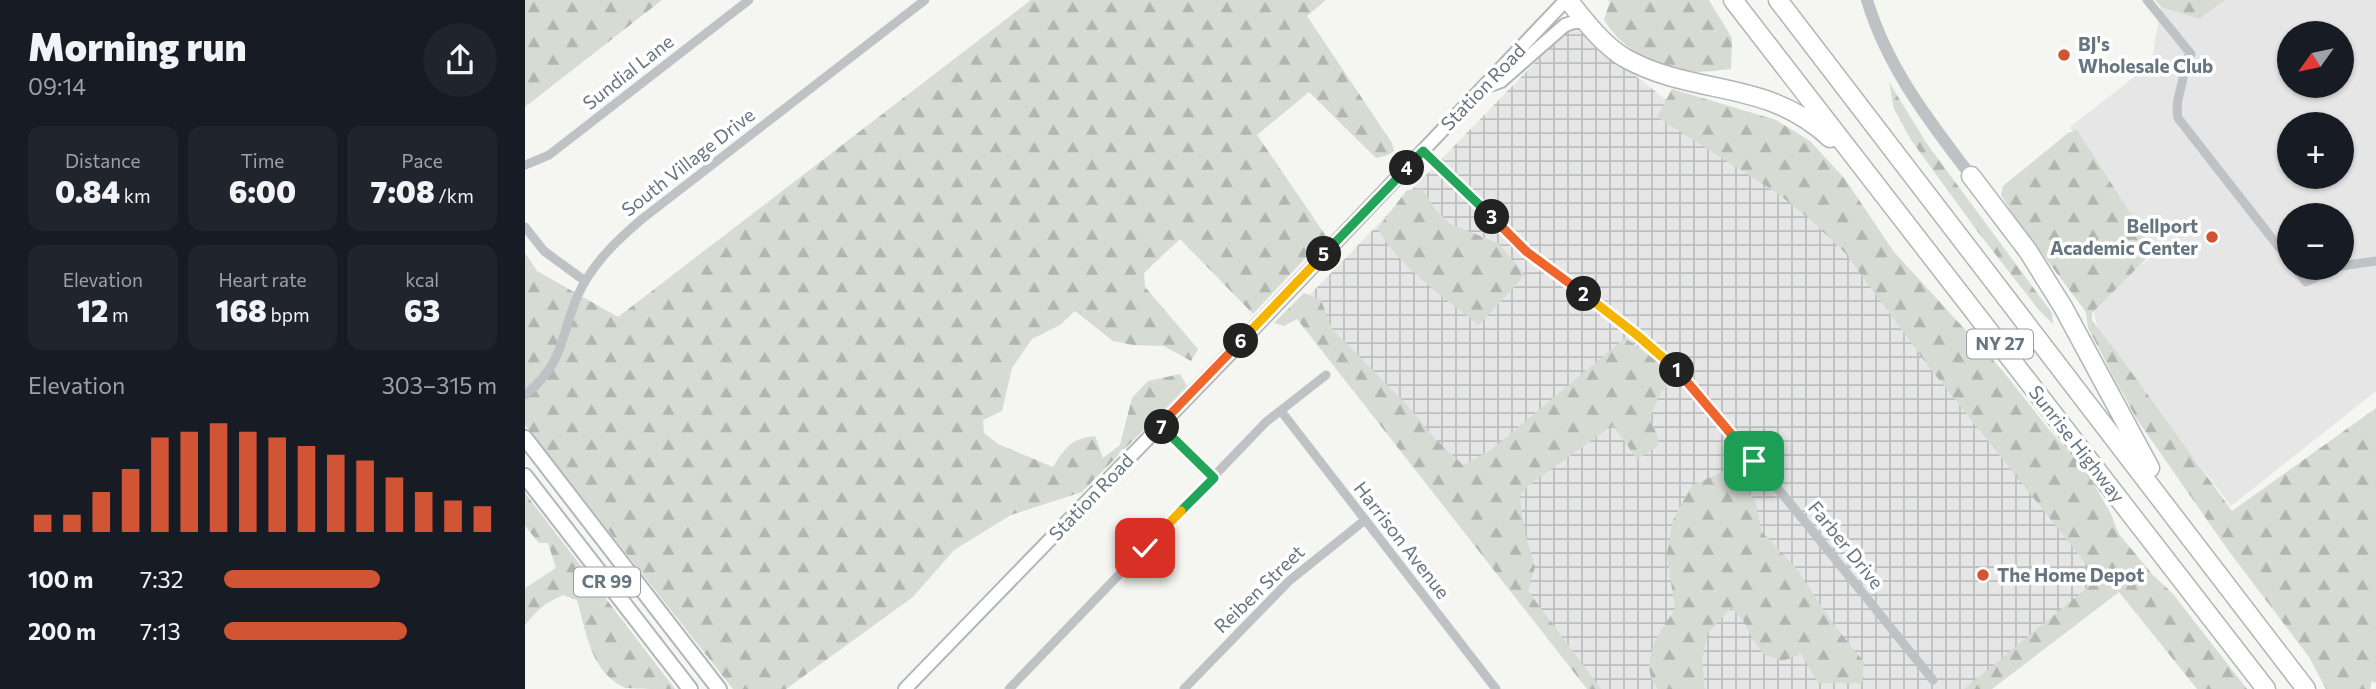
<!DOCTYPE html>
<html lang="en">
<head>
<meta charset="utf-8">
<style>
	:root { --surface:#171b24; --page:#20242c; --text:#f1f3f6; --muted:#9ea1a6; --accent:#d15535 }
	body { margin:0; font-family:Commissioner,sans-serif; background:var(--page); color:var(--text); height:100vh; display:flex; flex-direction:column; font-size:26px; white-space:nowrap }
	* { box-sizing:border-box; margin:0 }
	p { font-size:23px; color:var(--muted) }
	.icon { flex:none; width:38px; height:38px; fill:none; stroke:currentColor; stroke-width:2; stroke-linecap:round; stroke-linejoin:round }
	.map { position:relative; flex:1; overflow:hidden }
	.drawer { display:flex; flex-direction:column; background:var(--surface); width:525px }
	.drawer>* { flex:none }
	.needle { width:46px; rotate:237deg }
	.controls { position:absolute; left:1752px; top:21px; display:grid; gap:14px }
	.controls a { display:grid; place-items:center; width:77px; height:77px; border-radius:50%; background:var(--surface); box-shadow:0 2px 5px #0004; font-size:35px }
	.pin { position:absolute; display:grid; place-items:center; width:60px; height:60px; color:#fff; margin:-30px; border-radius:14px; box-shadow:0 4px 10px #0006 }
	.km { position:absolute; width:35px; height:35px; margin:-18px; border-radius:50%; background:#222; color:#fff; font-size:19px; line-height:35px; text-align:center }
	.round { display:grid; place-items:center; flex:none; width:74px; height:74px; border-radius:37px; background:var(--page) }
	.head { display:flex; align-items:center; justify-content:space-between; height:119px; padding:0 28px }
	h1 { font-size:38px; font-weight:800; line-height:52px }
	.metrics { display:grid; grid-template-columns:repeat(3,1fr); gap:10px; height:119px; padding:7px 28px }
	.metrics div { display:grid; align-content:center; border-radius:14px; background:var(--page); text-align:center }
	.metrics b { font-size:30px; font-weight:800 }
	.metrics small { font-size:19px; font-weight:400 }
	.metrics p { font-size:19px }
	.chart { height:196px; padding:14px 28px }
	.chart p { display:flex; justify-content:space-between }
	.chart svg { width:100%; height:126px; margin-top:7px; stroke:var(--accent); stroke-width:6 }
	ul { padding:0 28px; list-style:none; font-size:23px }
	li { display:grid; grid-template-columns:112px 84px 1fr; align-items:center; height:52px }
	li i { height:18px; border-radius:9px; background:var(--accent) }
	main { display:flex; flex:1; min-height:0 }
	.map>svg:first-child { display:block }
	.built { fill:#e5e6e5; fill-rule:evenodd }
	.industrial { fill:url(#industrial-grid) }
	.forest { fill:url(#forest-firs) }
	.lines { fill:none; stroke-linecap:round; stroke-linejoin:round }
	.secondary-casing { stroke:#b1b6b9; stroke-width:16 }
	.primary-casing { stroke:#b2b6b9; stroke-width:18 }
	.motorway-casing { stroke:#b1b5b7; stroke-width:21 }
	.minor { stroke:#bec2c5; stroke-width:9 }
	.tertiary { stroke:#bec2c5; stroke-width:12 }
	.secondary { stroke:#fff; stroke-width:12 }
	.primary { stroke:#fff; stroke-width:14 }
	.motorway { stroke:#fff; stroke-width:18 }
	.split-1-casing { stroke:#fff; stroke-width:14 }
	.split-2-casing { stroke:#fff; stroke-width:14 }
	.split-3-casing { stroke:#fff; stroke-width:14 }
	.split-4-casing { stroke:#fff; stroke-width:14 }
	.split-5-casing { stroke:#fff; stroke-width:14 }
	.split-6-casing { stroke:#fff; stroke-width:14 }
	.split-7-casing { stroke:#fff; stroke-width:14 }
	.split-8-casing { stroke:#fff; stroke-width:14 }
	.split-9-casing { stroke:#fff; stroke-width:14 }
	.split-1 { stroke:#f0652b; stroke-width:9 }
	.split-2 { stroke:#f5b400; stroke-width:9 }
	.split-3 { stroke:#f0652b; stroke-width:9 }
	.split-4 { stroke:#22a559; stroke-width:9 }
	.split-5 { stroke:#22a559; stroke-width:9 }
	.split-6 { stroke:#f5b400; stroke-width:9 }
	.split-7 { stroke:#f0652b; stroke-width:9 }
	.split-8 { stroke:#22a559; stroke-width:9 }
	.split-9 { stroke:#f5b400; stroke-width:9 }
	.poi-dot { fill:#d15535; stroke:#fff; stroke-width:2.5 }
	.labels { text-anchor:middle; stroke-width:7; stroke-linejoin:round; paint-order:stroke }
	.shield { fill:#fff; stroke:#959ea6; stroke-width:2 }
	.shield-label { font-size:18px; font-weight:bold; fill:#677580 }
	.poi-label { font-size:19px; font-weight:bold; fill:#677580; stroke:#fff; text-anchor:start }
	.street-label { font-size:19px; fill:#677580; stroke:#fff }
</style>
</head>
<body>
<main>
<section class="drawer">
<div class="head"><div><h1>Morning run</h1><p>09:14</p></div><a class="round"><svg class="icon" aria-label="share" viewBox="0 0 24 24"><path d="M12 15V3M7 8l5-5 5 5M5 13v7h14v-7"/></svg></a></div>
<div class="metrics">
<div><p>Distance</p><b>0.84<small> km</small></b></div>
<div><p>Time</p><b>6:00</b></div>
<div><p>Pace</p><b>7:08<small> /km</small></b></div>
</div>
<div class="metrics">
<div><p>Elevation</p><b>12<small> m</small></b></div>
<div><p>Heart rate</p><b>168<small> bpm</small></b></div>
<div><p>kcal</p><b>63</b></div>
</div>
<div class="chart"><p><span>Elevation</span>303–315 m</p>
<svg viewBox="0 0 160 44" preserveAspectRatio="none"><path d="M5 44V38M15 44V38M25 44V30M35 44V22M45 44V11M55 44V9M65 44V6M75 44V9M85 44V11M95 44V14M105 44V17M115 44V19M125 44V25M135 44V30M145 44V33M155 44V35"/></svg>
</div>
<ul>
<li><b>100 m</b>7:32<i style="width:57%"></i></li>
<li><b>200 m</b>7:13<i style="width:67%"></i></li>
</ul>
</section>
<div class="map">
<svg width="1851" height="689" viewBox="0 0 1851 689">
	<defs>
		<pattern id="industrial-grid" width="8" height="8" patternUnits="userSpaceOnUse" patternTransform="scale(1.75)"><rect width="8" height="8" fill="#e5e6e5"/><path d="M0 4h8M4 0v8" fill="none" stroke="#bdbfbf"/></pattern>
		<pattern id="forest-firs" width="22" height="20" patternUnits="userSpaceOnUse" patternTransform="scale(1.75)"><rect width="22" height="20" fill="#d6dbd3"/><path d="M5 1l3.5 6h-7zM16 11l3.5 6h-7z" fill="#b1b6b0"/></pattern>
	</defs>
	<rect width="100%" height="100%" fill="#f5f5f2"/>
	<path class="built" d="M1700 0H1851V391L1706 506 1610 381 1590 395 1566 302 1624 259 1545 127 1626 64 1636 7 1674 19ZM1764 33H1816V86H1764ZM1764 124H1816V177H1764ZM1764 215H1816V268H1764Z"/>
	<path class="industrial" d="M1047 29 1055 32 1328 247 1580 580 1447 689H1065L771 309 1034 38Z"/>
	<path class="forest" d="M0 0H137L0 107Z
		M506 0H801L782 16 867 143 869 151 863 155 851 158 784 92 732 135 801 236 728 314 655 239 619 273 620 287 673 349 666 361 639 346 608 345 588 341 550 311 535 325 507 339 487 368 477 411 458 420 459 433 473 444 528 467C541 447 545 439 570 436L578 458 595 445 607 398 623 381 655 374 662 386 557 492 486 515 429 550 388 597 261 689H208L0 425V253L12 271 93 317Z
		M1082 0H1184L1207 38 1206 69C1194 70 1180 72 1167 72 1133 71 1097 49 1079 20L1085 1Z
		M1630 0H1700L1674 19 1636 7Z
		M1364 82 1402 144 1527 313 1528 324 1513 309 1453 232 1386 140 1369 109Z
		M1147 89 1251 120 1285 141 1320 179 1369 252 1477 370 1522 427 1563 474 1586 514 1594 534 1627 574 1648 594 1722 689H1672L1594 592 1467 689H1439L1568 583 1566 570 1404 367 1320 253 1286 220 1252 193 1132 117Z
		M1552 130 1625 244 1628 252 1567 313V320L1596 358 1707 511 1851 408V683L1847 681 1845 689H1801L1784 657 1703 550 1611 418 1563 328 1561 312 1488 215 1476 195 1478 186 1543 133Z
		M897 189 911 210 925 224 973 243 1000 275 954 325C925 303 867 261 853 228L882 190Z
		M779 293 796 300 807 329 884 407 909 438 938 465 966 450 1100 338 1130 360 1151 379 1136 392 1125 418C1137 447 1139 444 1112 459L1088 425 1003 486 995 496 999 530 1010 567 1003 591 1076 689H1062L772 319 759 326 749 323Z
		M1210 466 1231 504 1237 532 1271 568 1309 625 1339 662 1337 683H1293L1276 654 1258 661 1240 655 1229 642 1218 620 1206 608 1183 633 1177 660 1180 689H1133C1112 666 1134 631 1150 610L1142 554 1148 520 1166 486Z
		M0 493 150 689C138 689 111 689 101 688 66 674 61 631 52 600L38 595C18 604 14 609 0 625V588L31 568 23 543H14L0 526Z"/>
	<g class="lines">
		<defs>
			<path id="secondary" d="M962 86 976 81 1040 25 1049 22H1062
				M380 689 698 361 1041 0"/>
			<path id="primary" d="M0 438 194 689
				M0 476 165 689"/>
			<path id="motorway" d="M1043 0C1059 20 1078 45 1100 58 1170 97 1241 78 1305 138
				M1208 0 1741 689
				M1253 0 1781 689
				M1446 176 1503 251 1538 307 1625 468"/>
		</defs>
		<use href="#secondary" class="secondary-casing"/>
		<use href="#primary" class="primary-casing"/>
		<use href="#motorway" class="motorway-casing"/>
		<path class="minor" d="M1622 0 1666 54 1660 61C1661 81 1649 97 1653 118L1764 260
			M897 151 1002 252 1088 315 1151 368 1264 502 1408 680
			M0 165 24 155 224 0
			M0 227 19 251 60 281
			M1816 266 1851 261
			M1770 268 1781 282 1810 268
			M0 395C39 363 35 339 52 297 66 265 91 241 117 219L400 0
			M756 411 971 689
			M635 425 689 478
			M484 689 741 422 801 375
			M659 689 764 581 840 520"/>
		<path class="tertiary" d="M1342 0C1362 67 1404 121 1446 176"/>
		<use href="#secondary" class="secondary"/>
		<use href="#primary" class="primary"/>
		<use href="#motorway" class="motorway"/>
	</g>
	<g class="lines">
		<defs>
			<path id="split-1" d="M1152 370 1229 461"/>
			<path id="split-2" d="M1059 294 1112 335 1152 370"/>
			<path id="split-3" d="M967 217 1002 252 1059 294"/>
			<path id="split-4" d="M882 168 898 151 967 217"/>
			<path id="split-5" d="M799 254 882 168"/>
			<path id="split-6" d="M716 341 799 254"/>
			<path id="split-7" d="M637 427 635 425 716 341"/>
			<path id="split-8" d="M637 427 689 478 656 511"/>
			<path id="split-9" d="M620 548 656 511"/>
		</defs>
		<use href="#split-1" class="split-1-casing"/>
		<use href="#split-2" class="split-2-casing"/>
		<use href="#split-3" class="split-3-casing"/>
		<use href="#split-4" class="split-4-casing"/>
		<use href="#split-5" class="split-5-casing"/>
		<use href="#split-6" class="split-6-casing"/>
		<use href="#split-7" class="split-7-casing"/>
		<use href="#split-8" class="split-8-casing"/>
		<use href="#split-9" class="split-9-casing"/>
		<use href="#split-1" class="split-1"/>
		<use href="#split-2" class="split-2"/>
		<use href="#split-3" class="split-3"/>
		<use href="#split-4" class="split-4"/>
		<use href="#split-5" class="split-5"/>
		<use href="#split-6" class="split-6"/>
		<use href="#split-7" class="split-7"/>
		<use href="#split-8" class="split-8"/>
		<use href="#split-9" class="split-9"/>
	</g>
	<g class="poi-dot">
		<circle cx="1539" cy="55" r="7"/>
		<circle cx="1687" cy="237" r="7"/>
		<circle cx="1458" cy="575" r="7"/>
	</g>
	<g class="labels">
		<g class="shield">
			<rect x="1442" y="329.5" width="66" height="29" rx="5"/>
			<rect x="49" y="567.5" width="66" height="29" rx="5"/>
		</g>
		<g class="shield-label">
			<text x="1475" y="350">NY 27</text>
			<text x="82" y="588">CR 99</text>
		</g>
		<g class="poi-label">
			<text x="1553" y="51">BJ's<tspan x="1553" dy="22">Wholesale Club</tspan></text>
			<text x="1673" y="233" text-anchor="end">Bellport<tspan x="1673" dy="22">Academic Center</tspan></text>
			<text x="1472" y="582">The Home Depot</text>
		</g>
		<g class="street-label">
			<text transform="translate(103 72) rotate(-38)" y="7">Sundial Lane</text>
			<text transform="translate(958 87) rotate(-46)" y="7">Station Road</text>
			<text transform="translate(163 162) rotate(-38)" y="7">South Village Drive</text>
			<text transform="translate(1552 444) rotate(52)" y="7">Sunrise Highway</text>
			<text transform="translate(566 497) rotate(-46)" y="7">Station Road</text>
			<text transform="translate(877 540) rotate(52)" y="7">Harrison Avenue</text>
			<text transform="translate(1321 545) rotate(51)" y="7">Farber Drive</text>
			<text transform="translate(734 589) rotate(-44)" y="7">Reiben Street</text>
		</g>
	</g>
</svg>
<div class="controls">
<a><svg class="needle" viewBox="-14 -14 28 28"><path d="M0-13l5 13h-10z" fill="#e53935"/><path d="M0 13l5-13h-10z" fill="#9ea1a6"/></svg></a>
<a>+</a>
<a>−</a>
</div>
<div class="pin" style="left:1229px;top:461px;background:#1e9e55"><svg class="icon" aria-label="arrive" viewBox="0 0 24 24"><path d="M6 21V4h12l-3 4 3 4H6"/></svg></div>
<div class="pin" style="left:620px;top:548px;background:#d93025"><svg class="icon" aria-label="check" viewBox="0 0 24 24"><path d="M5 12l5 5 9-10"/></svg></div>
<b class="km" style="left:1152px;top:370px">1</b>
<b class="km" style="left:1059px;top:294px">2</b>
<b class="km" style="left:967px;top:217px">3</b>
<b class="km" style="left:882px;top:168px">4</b>
<b class="km" style="left:799px;top:254px">5</b>
<b class="km" style="left:716px;top:341px">6</b>
<b class="km" style="left:637px;top:427px">7</b>
</div>
</main>
</body>
</html>
